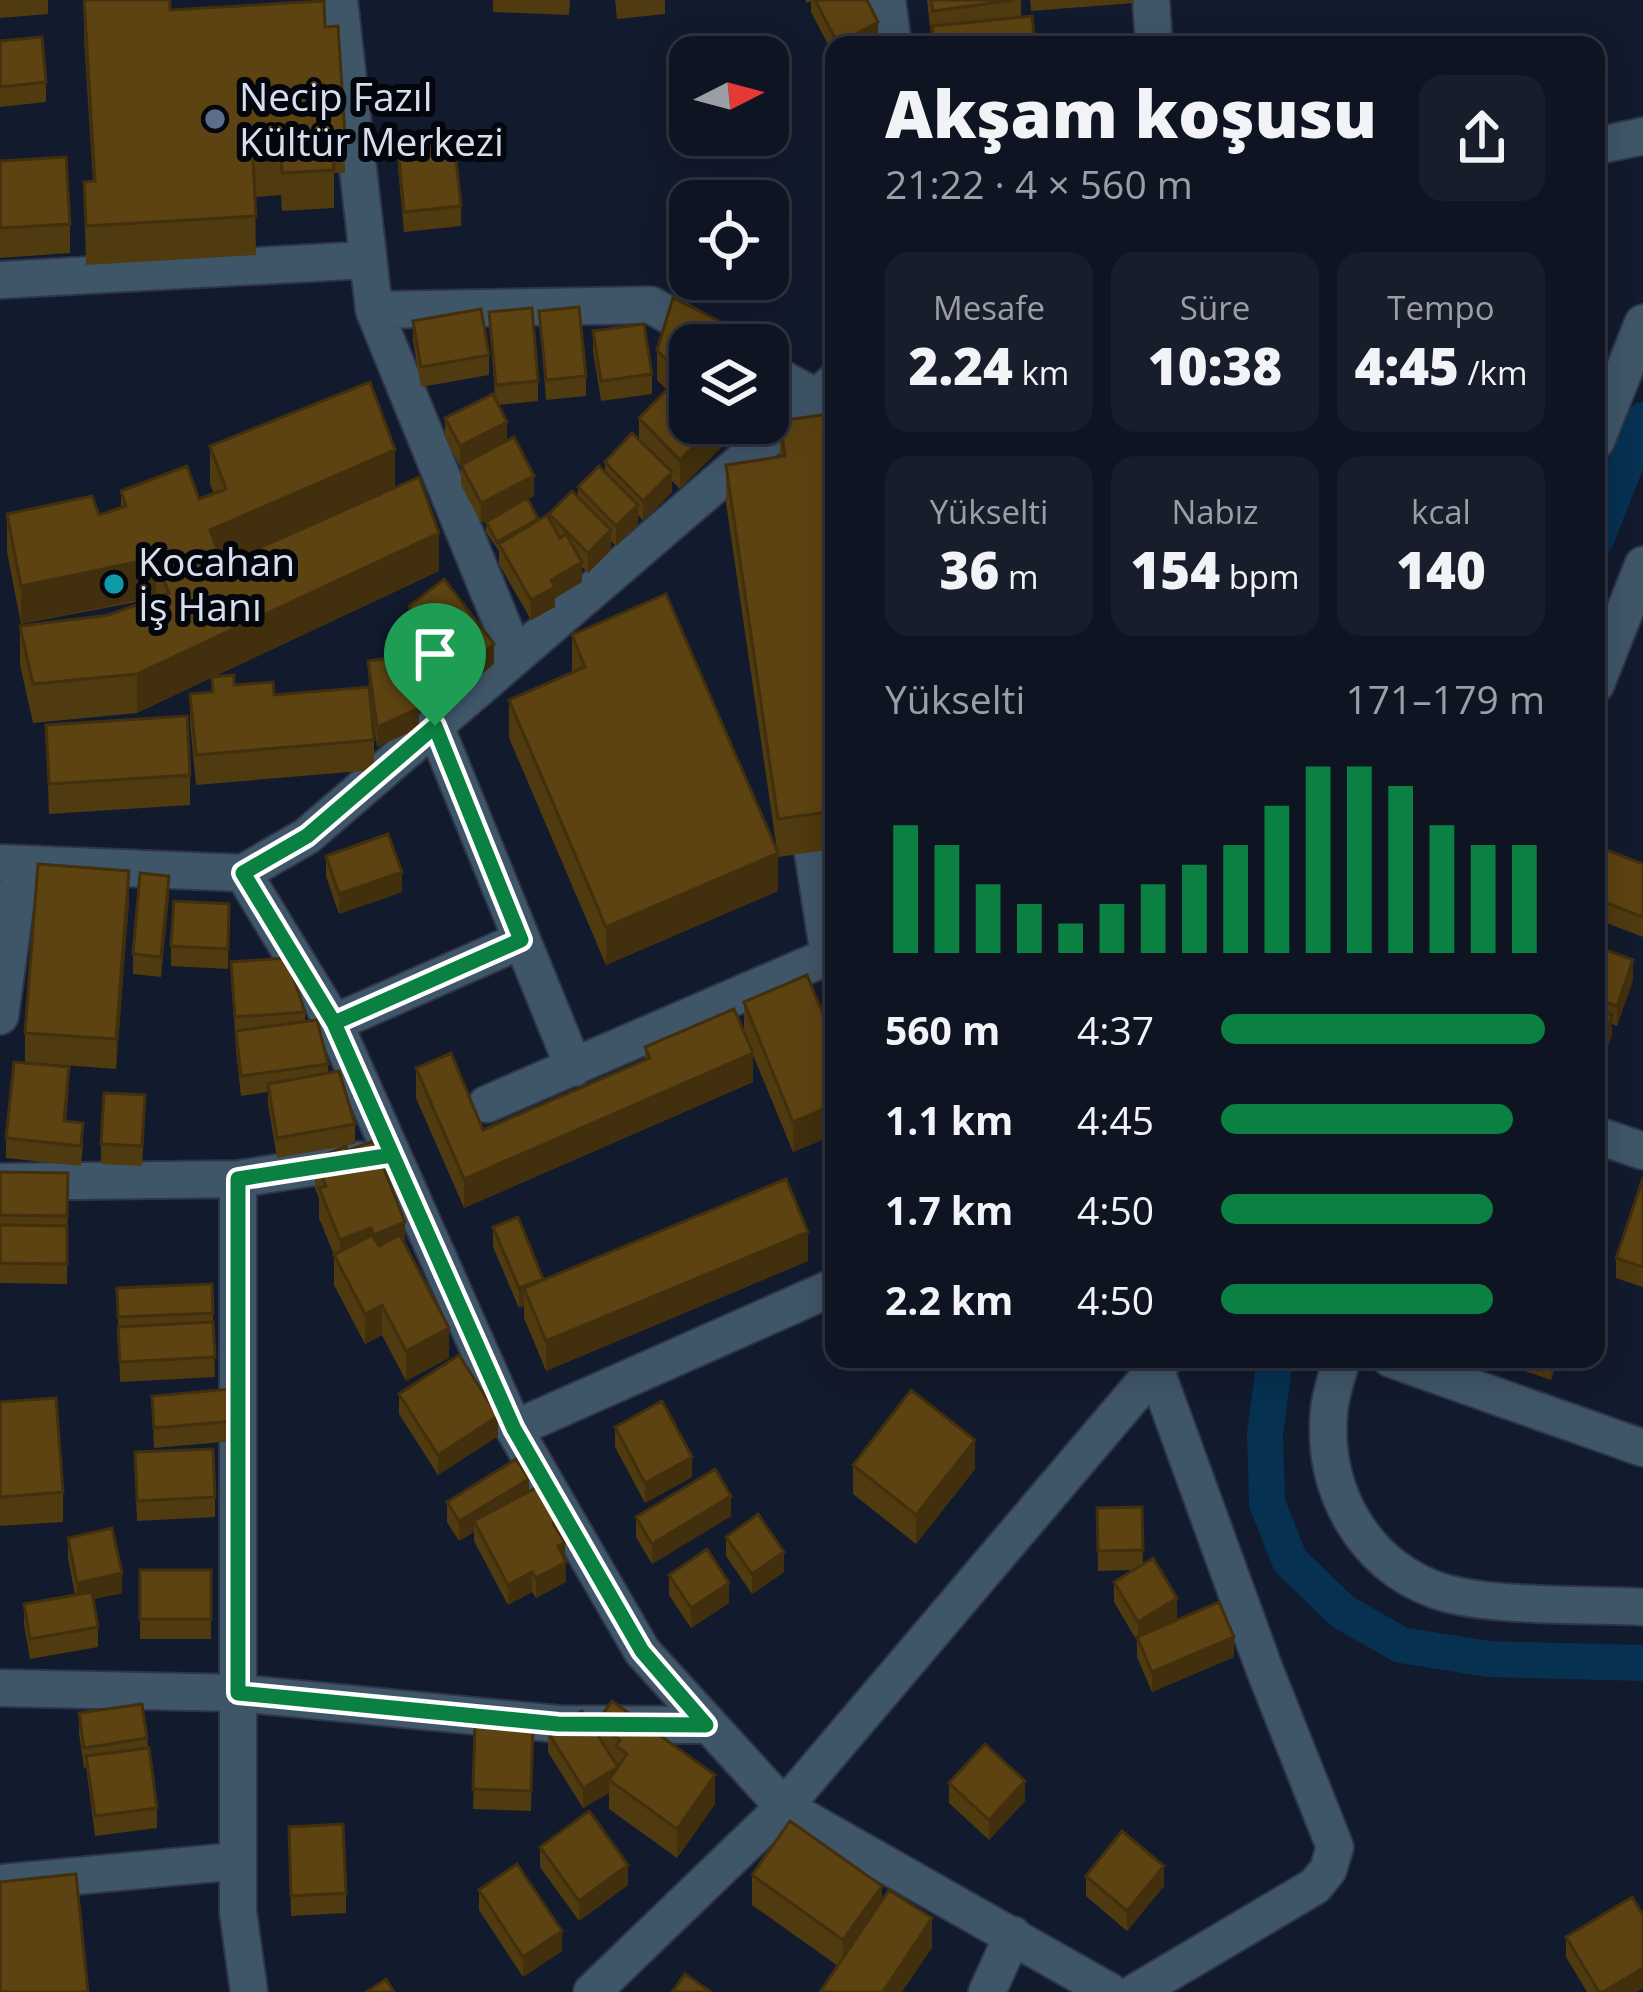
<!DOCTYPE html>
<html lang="tr">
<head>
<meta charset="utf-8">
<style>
	:root { --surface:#0e1422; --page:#171d2a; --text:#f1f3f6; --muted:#9b9ea5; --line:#2e3340; --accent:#0b8043 }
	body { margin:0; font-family:"Open Sans",sans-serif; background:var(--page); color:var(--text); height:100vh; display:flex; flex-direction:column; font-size:45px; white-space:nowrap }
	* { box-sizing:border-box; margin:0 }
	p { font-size:39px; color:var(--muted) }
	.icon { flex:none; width:66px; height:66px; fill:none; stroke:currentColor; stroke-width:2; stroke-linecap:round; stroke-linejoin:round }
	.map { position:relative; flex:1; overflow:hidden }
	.side { position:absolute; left:825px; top:36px; width:780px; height:1332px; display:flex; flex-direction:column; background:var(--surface); border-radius:24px; box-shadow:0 6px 30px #0003,0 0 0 3px var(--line) }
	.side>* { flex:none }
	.needle { width:78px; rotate:84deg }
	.tools { position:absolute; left:669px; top:36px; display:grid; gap:24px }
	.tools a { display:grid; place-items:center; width:120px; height:120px; border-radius:24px; background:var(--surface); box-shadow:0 6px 30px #0003,0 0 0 3px var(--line); font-size:60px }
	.pin { position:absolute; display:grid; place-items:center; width:102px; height:102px; color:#fff; margin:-123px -51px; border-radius:50% 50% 50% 0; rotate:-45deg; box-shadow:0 0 12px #0007 }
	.pin .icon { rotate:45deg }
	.round { display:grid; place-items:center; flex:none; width:126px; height:126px; border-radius:24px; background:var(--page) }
	.head { display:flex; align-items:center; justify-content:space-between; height:204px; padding:0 60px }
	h1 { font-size:66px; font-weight:800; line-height:90px }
	.stats { display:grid; grid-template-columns:repeat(3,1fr); gap:18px; height:204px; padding:12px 60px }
	.stats div { display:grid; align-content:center; border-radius:24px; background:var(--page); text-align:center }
	.stats b { font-size:51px; font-weight:800 }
	.stats small { font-size:33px; font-weight:400 }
	.stats p { font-size:33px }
	.chart { height:336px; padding:24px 60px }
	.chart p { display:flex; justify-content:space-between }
	.chart svg { width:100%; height:216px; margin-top:12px; stroke:var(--accent); stroke-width:6 }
	ul { padding:0 60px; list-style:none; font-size:39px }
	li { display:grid; grid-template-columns:192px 144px 1fr; align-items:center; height:90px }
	li i { height:30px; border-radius:15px; background:var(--accent) }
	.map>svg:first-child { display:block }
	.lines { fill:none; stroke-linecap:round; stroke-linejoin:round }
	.canal { stroke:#063151; stroke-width:36 }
	.minor-casing { stroke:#2e3548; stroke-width:40 }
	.minor { stroke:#3f5668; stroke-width:36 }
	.wall { fill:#503a0f }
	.shaded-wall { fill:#412f0d }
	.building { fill:#5d4312; stroke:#412f0d; stroke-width:3 }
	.route-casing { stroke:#fff; stroke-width:24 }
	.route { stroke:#0b8043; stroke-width:15 }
	.service-dot { fill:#5c6f8a; stroke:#03060d; stroke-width:4.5 }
	.culture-dot { fill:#0f9aa8; stroke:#03060d; stroke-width:4.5 }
	.labels { text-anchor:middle; stroke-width:12; stroke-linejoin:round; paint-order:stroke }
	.poi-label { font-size:39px; fill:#d8deec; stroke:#03060d; text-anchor:start }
</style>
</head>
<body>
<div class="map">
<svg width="1643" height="1992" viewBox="0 0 1643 1992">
	<rect width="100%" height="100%" fill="#121a2d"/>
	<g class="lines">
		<path class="canal" d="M1596 539 1643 420
			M1275 1359 1265 1434 1267 1503 1290 1561 1343 1612 1401 1645 1488 1659 1643 1663"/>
		<defs>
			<path id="minor" d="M339 0 374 310 515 656
				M887 0 893 45
				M1151 0 1154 45
				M1596 146 1643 136
				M0 280 366 260
				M374 310 651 305 722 345
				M768 371 816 397
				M1596 441 1643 323
				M1596 684 1643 565
				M435 726 574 1068
				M0 863 243 873 334 1023 514 1429 642 1651 784 1807 1110 1992
				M243 873 307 836 834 382
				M0 1016 21 864
				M334 1023 522 940
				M487 1104 829 956 812 847
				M1596 1135 1643 1151
				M238 1179V1912L249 1992
				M0 1182 238 1179 359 1160
				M1342 1359C1337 1376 1330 1395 1329 1412 1322 1488 1361 1561 1433 1589 1482 1608 1587 1604 1643 1607
				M1391 1359 1643 1448
				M514 1429 834 1287
				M0 1688 238 1693 558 1724 706 1725
				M0 1883 238 1861
				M592 1992 784 1807 1164 1359
				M987 1992 1013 1935
				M1136 1992 1315 1886 1328 1870 1335 1847 1264 1668 1156 1371"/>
		</defs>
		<use href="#minor" class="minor-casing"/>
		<use href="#minor" class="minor"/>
	</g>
	<path class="wall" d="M0 0H48V14L0 18Z
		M84 0 325 27 345 135V173H334V208L282 211 281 195 255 197 256 255 86 265 84 182 93 181 84 39Z
		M493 0H570L569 15 493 12Z
		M615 0H665V14L617 19Z
		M805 0H867L878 42 872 45H834V56L811 12V1L807 3Z
		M927 0H1021V17L1035 45H932Z
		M1030 0H1134V3L1031 11Z
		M0 41 46 82V102L0 107Z
		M398 148 461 206V226L404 232 398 168Z
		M0 161 70 224V253L0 258Z
		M539 311 586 376V396L546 400Z
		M489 312 538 381V401L499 405 507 440 534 496 527 499 538 521 549 519V514L578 497V487L605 471V462L639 440V418L667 390 657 380V350L753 338 680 489 672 481V492L643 521 638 515V525L616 546 611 541V550L588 573 582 567V582L555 598V607L531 620 499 564V551L486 532V522L505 511 481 523 461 485V465L460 466 445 438V418L495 397Z
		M413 321 489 355V375L421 387 413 341Z
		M593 331 652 374V394L601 401 593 351Z
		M834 382V849L778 857V891L606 965 509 738V700L572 673V635L777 850 726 503V465L780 457V421L824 414V384Z
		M210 446 395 487 439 571 213 677 234 685 274 695 369 687 368 661 419 728 377 747 369 687 374 740V770L196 785 190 723V694L212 692V677L137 713 33 723 20 665V626L109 615 157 598 21 624 7 552V514L99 515 121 508V491L199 499 214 494 210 484Z
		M409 606 494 664 430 715 409 626Z
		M46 725 190 775V805L49 814Z
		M1596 846 1643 864V937L1596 919Z
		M326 856 402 892 339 914 326 876Z
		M169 896 161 977 133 974V954Z
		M129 901 116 1069 25 1062V1033Z
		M229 904 228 969 171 966V946Z
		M1596 946 1633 980 1617 1026 1612 1024V1035L1596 1078Z
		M231 962 305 1012V1022L328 1064V1073L355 1124V1144L277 1158 268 1104V1092L241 1096 236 1051Z
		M744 1002 834 1040V1135L793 1152 753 1055V1082L464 1208 416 1098V1068L483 1130 645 1060V1047L744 1032Z
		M69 1087 66 1121 83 1143 81 1166 6 1158V1138Z
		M145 1115 142 1166 101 1164V1144Z
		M347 1151 405 1246 449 1358 406 1381 382 1335 365 1344 334 1285V1255L319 1218V1199L315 1188V1159Z
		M0 1172 68 1173 67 1284 0 1283Z
		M1643 1178V1287L1616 1278V1258Z
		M493 1227 543 1281 808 1261 546 1371 524 1318V1306L519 1308 493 1247Z
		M212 1284 215 1377 120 1382 117 1288Z
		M1507 1359H1558L1551 1380 1507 1365Z
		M399 1394 498 1436 438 1475 399 1414Z
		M152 1396 235 1421V1441L154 1448Z
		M0 1402 63 1492V1522L0 1526Z
		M615 1427 692 1477 645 1503 615 1447Z
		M853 1465 975 1469 916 1544 853 1494Z
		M135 1472 215 1497V1517L137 1521Z
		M529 1492 560 1534 565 1559 566 1582 536 1598 532 1592 508 1605 474 1541V1532L459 1541 447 1522V1502Z
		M1142 1507 1143 1565 1177 1618 1164 1626 1234 1657 1152 1692 1137 1657V1641L1114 1602V1582L1133 1570 1098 1571 1097 1508Z
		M731 1516 652 1564 636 1537V1517Z
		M726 1537 784 1572 752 1594 726 1556Z
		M68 1538 122 1593 93 1599 98 1627V1647L30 1659 24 1624V1604L75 1595 68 1558Z
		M140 1570H211V1639H140Z
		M669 1575 729 1603 691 1628 669 1595Z
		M79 1713 147 1738 157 1808V1828L95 1836 86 1767 84 1768 79 1733Z
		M600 1718 715 1804 677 1858 609 1809V1793L583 1808 548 1752V1732L600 1739Z
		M475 1726 533 1727 531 1811 473 1809Z
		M949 1783 1025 1801 989 1840 949 1803Z
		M289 1827 346 1893V1913L291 1916Z
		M540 1847 628 1885 579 1921 540 1867Z
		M752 1875 882 1900 932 1948 838 1966 752 1905Z
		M1086 1876 1164 1886 1127 1931 1086 1896Z
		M479 1890 562 1951 523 1977 479 1910Z
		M1643 1915V1988L1636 1992H1587L1566 1957V1937Z"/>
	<path class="shaded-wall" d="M878 22V42L872 45H838Z
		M507 422V442L460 466V446Z
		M717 423H746L680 489V460Z
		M395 450V489L210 569V530Z
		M672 472V492L643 521V501Z
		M534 476V496L481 523V503Z
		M638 505V525L616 546V526Z
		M611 530V550L588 573V553Z
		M439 533V571L137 713V674Z
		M156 558V596L21 624V586Z
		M582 562V582L555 598V607L531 620V600L551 580Z
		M494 644V664L430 715V695Z
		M419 708V728L377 747V727Z
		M778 853V891L606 965V927Z
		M129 871V901L116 1069V1039Z
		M402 872V892L339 914V894Z
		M169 876V896L161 977V957Z
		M1633 960V980L1617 1026V1006Z
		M1612 1015V1035L1596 1078V1058Z
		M753 1053V1082L464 1208V1179Z
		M834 1105V1135L793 1152V1122Z
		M405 1222V1251L374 1264V1235Z
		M371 1228V1258L340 1270V1240Z
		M808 1232V1261L546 1371V1341Z
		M543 1279V1298L524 1288V1306L519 1308V1288Z
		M382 1305V1335L365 1344V1314Z
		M449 1328V1358L406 1381V1351Z
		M1551 1359H1558L1551 1380Z
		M498 1416V1436L438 1475V1455Z
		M975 1440V1469L916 1544V1515Z
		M692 1457V1477L645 1503V1483Z
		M529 1479V1499L474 1521V1532L459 1541V1521Z
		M731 1496V1516L652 1564V1544Z
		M565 1543 566 1582 536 1598V1578L558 1546Z
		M784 1552V1572L752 1594V1574Z
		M532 1572V1592L508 1605V1585Z
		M122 1573V1593L77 1603V1583Z
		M729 1583V1603L691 1628V1608Z
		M1177 1598V1618L1138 1642V1622Z
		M1234 1637V1657L1152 1692V1672Z
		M618 1767 609 1780V1793L583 1808V1788Z
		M715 1775V1804L677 1858V1829Z
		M1025 1781V1801L989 1840V1820Z
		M628 1865V1885L579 1921V1901Z
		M1164 1866V1886L1127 1931V1911Z
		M882 1886V1915L843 1970V1940Z
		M932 1918V1948L902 1992H883Z
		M562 1931V1951L523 1977V1957Z
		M1643 1968V1988L1636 1992H1603Z"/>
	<path class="building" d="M84 0H170V10L324 1 325 27 338 26 345 135H332L334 170 282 173 281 157 253 159 256 216 86 226 84 182 95 181Z
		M815 0H867L878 22 838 44Z
		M931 0H1015L933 11Z
		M1032 16 1035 45H934L932 26Z
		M42 37 46 82 0 87V41Z
		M454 142 461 206 404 212 398 148Z
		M66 157 70 224 0 228V161Z
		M673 298 753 338 756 345H690V423H717L680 460 639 418 681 375 657 350Z
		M579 307 586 376 546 380 539 311Z
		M532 308 538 381 496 385 489 312Z
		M481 309 489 355 421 367 413 321Z
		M644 324 652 374 601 381 593 331Z
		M370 382 395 450 210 530 223 564 419 477 439 533 137 674 33 684 20 626 109 615 169 593 156 558 21 586 7 514 92 496 99 515 126 506 121 491 187 466 199 499 226 489 210 446Z
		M834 382V811L778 819 726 465 785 456 780 421 828 414 824 384Z
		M493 394 507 422 460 446 445 418Z
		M632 433 672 472 643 501 605 462Z
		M514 437 534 476 481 503 461 465Z
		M599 466 638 505 616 526 578 487Z
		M572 491 611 530 588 553 549 514Z
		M527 498 538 519 497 542 486 522Z
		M547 515 560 538 566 534 582 562 551 580 555 587 531 600 499 544Z
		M444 579 494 644 430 695 409 606Z
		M666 594 778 853 606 927 509 700 585 667 572 635Z
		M413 655 419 708 377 727 368 661Z
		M234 675V685L273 682 274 695 369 687 374 740 196 755 190 694 213 692 212 677Z
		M187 716 190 775 49 784 46 725Z
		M388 834 402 872 339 894 326 856Z
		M1596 846 1643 864V917L1596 899Z
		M38 864 129 871 116 1039 25 1033Z
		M140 873 169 876 161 957 133 954Z
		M174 901 229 904 228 949 171 946Z
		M1596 946 1633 960 1617 1006 1596 999Z
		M287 958 305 1012 235 1017 231 962Z
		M807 975 834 1040V1105L793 1122 744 1002Z
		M734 1009 753 1053 464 1179 416 1068 451 1053 483 1130 650 1058 645 1047Z
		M1596 1009 1612 1015 1596 1058Z
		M317 1020 328 1064 241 1076 236 1031Z
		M14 1062 69 1067 64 1121 83 1123 81 1146 6 1138Z
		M339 1071 355 1124 277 1138 268 1084Z
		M104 1093 145 1095 142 1146 101 1144Z
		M373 1141 405 1222 374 1235 371 1228 340 1240 319 1188 326 1186 315 1159 346 1146 347 1151Z
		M0 1172 68 1173 67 1216 0 1215Z
		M1643 1178V1267L1616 1258Z
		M786 1179 808 1232 546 1341 524 1288Z
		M518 1217 543 1279 519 1288 493 1227Z
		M0 1225 67 1226V1264L0 1263Z
		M372 1235 379 1246 400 1235 449 1328 406 1351 382 1305 365 1314 334 1255Z
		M212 1284 213 1313 118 1317 117 1288Z
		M213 1322 215 1357 120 1362 118 1327Z
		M459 1355 498 1416 438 1455 399 1394Z
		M231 1389 235 1421 154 1428 152 1396Z
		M911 1390 975 1440 916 1515 853 1465Z
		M56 1398 63 1492 0 1497V1402Z
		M662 1401 692 1457 645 1483 615 1427Z
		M213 1449 215 1497 137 1501 135 1452Z
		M516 1459 529 1479 459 1521 447 1502Z
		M715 1469 731 1496 652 1544 636 1517Z
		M541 1485 560 1519 553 1523 565 1543 558 1546 566 1562 536 1578 532 1572 508 1585 474 1521Z
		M1142 1507 1143 1550 1098 1551 1097 1508Z
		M758 1514 784 1552 752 1574 726 1537Z
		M112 1528 122 1573 77 1583 68 1538Z
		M707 1549 729 1583 691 1608 669 1575Z
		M1153 1558 1177 1598 1138 1622 1114 1582Z
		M140 1570H211V1619H140Z
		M92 1592 98 1627 30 1639 24 1604Z
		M1219 1602 1234 1637 1152 1672 1137 1637Z
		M612 1701 715 1775 677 1829 609 1780 627 1754 616 1746 620 1740 608 1732 611 1727 600 1718Z
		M142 1704 147 1738 84 1748 79 1713Z
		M582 1711 618 1767 583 1788 548 1732Z
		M475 1726 533 1727 531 1791 473 1789Z
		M985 1744 1025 1781 989 1820 949 1783Z
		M149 1748 157 1808 95 1816 86 1756Z
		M589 1811 628 1865 579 1901 540 1847Z
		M790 1821 882 1886 843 1940 752 1875Z
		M343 1824 346 1893 291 1896 289 1827Z
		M1122 1831 1164 1866 1127 1911 1086 1876Z
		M517 1864 562 1931 523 1957 479 1890Z
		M76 1874 88 1992H0V1882Z
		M889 1890 932 1918 883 1992H820Z
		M1632 1897 1643 1915V1968L1603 1992H1599L1566 1937Z
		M685 1974 711 1992H672Z
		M386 1979 394 1992H366Z"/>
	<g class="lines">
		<defs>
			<path id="route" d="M435 726 307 836 243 873 334 1023 392 1155 238 1179V1693L558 1724 706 1725 642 1651 514 1429 334 1023 521 940 435 726"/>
		</defs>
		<use href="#route" class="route-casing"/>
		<use href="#route" class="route"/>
	</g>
	<circle class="service-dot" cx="215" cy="119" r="12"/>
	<circle class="culture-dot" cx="114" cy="584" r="12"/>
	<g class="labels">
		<g class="poi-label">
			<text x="239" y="111">Necip Fazıl<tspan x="239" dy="45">Kültür Merkezi</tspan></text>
			<text x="138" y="576">Kocahan<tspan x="138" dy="45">İş Hanı</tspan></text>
		</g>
	</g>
</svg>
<div class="tools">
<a><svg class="needle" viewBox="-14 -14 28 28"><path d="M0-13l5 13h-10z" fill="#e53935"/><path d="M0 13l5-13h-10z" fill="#9b9ea5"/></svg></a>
<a><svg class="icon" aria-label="locate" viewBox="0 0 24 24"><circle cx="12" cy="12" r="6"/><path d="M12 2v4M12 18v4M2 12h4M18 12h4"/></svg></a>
<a><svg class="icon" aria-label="layers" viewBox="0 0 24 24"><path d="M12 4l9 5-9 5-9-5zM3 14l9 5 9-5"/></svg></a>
</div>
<div class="pin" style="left:435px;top:726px;background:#1e9e55"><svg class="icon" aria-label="arrive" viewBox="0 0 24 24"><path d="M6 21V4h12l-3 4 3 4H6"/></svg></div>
<section class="side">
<div class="head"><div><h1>Akşam koşusu</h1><p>21:22 · 4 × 560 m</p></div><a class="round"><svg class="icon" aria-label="share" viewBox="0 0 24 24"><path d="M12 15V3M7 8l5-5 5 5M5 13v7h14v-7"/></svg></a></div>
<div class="stats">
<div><p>Mesafe</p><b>2.24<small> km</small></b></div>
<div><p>Süre</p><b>10:38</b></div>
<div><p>Tempo</p><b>4:45<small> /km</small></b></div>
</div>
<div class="stats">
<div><p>Yükselti</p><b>36<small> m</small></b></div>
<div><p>Nabız</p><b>154<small> bpm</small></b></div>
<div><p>kcal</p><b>140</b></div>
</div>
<div class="chart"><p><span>Yükselti</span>171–179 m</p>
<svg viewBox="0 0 160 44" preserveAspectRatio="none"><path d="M5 44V18M15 44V22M25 44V30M35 44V34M45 44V38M55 44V34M65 44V30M75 44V26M85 44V22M95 44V14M105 44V6M115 44V6M125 44V10M135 44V18M145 44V22M155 44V22"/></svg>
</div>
<ul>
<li><b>560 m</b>4:37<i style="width:100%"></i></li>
<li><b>1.1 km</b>4:45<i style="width:90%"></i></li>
<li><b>1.7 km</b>4:50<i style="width:84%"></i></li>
<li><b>2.2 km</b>4:50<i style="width:84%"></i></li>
</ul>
</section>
</div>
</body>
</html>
